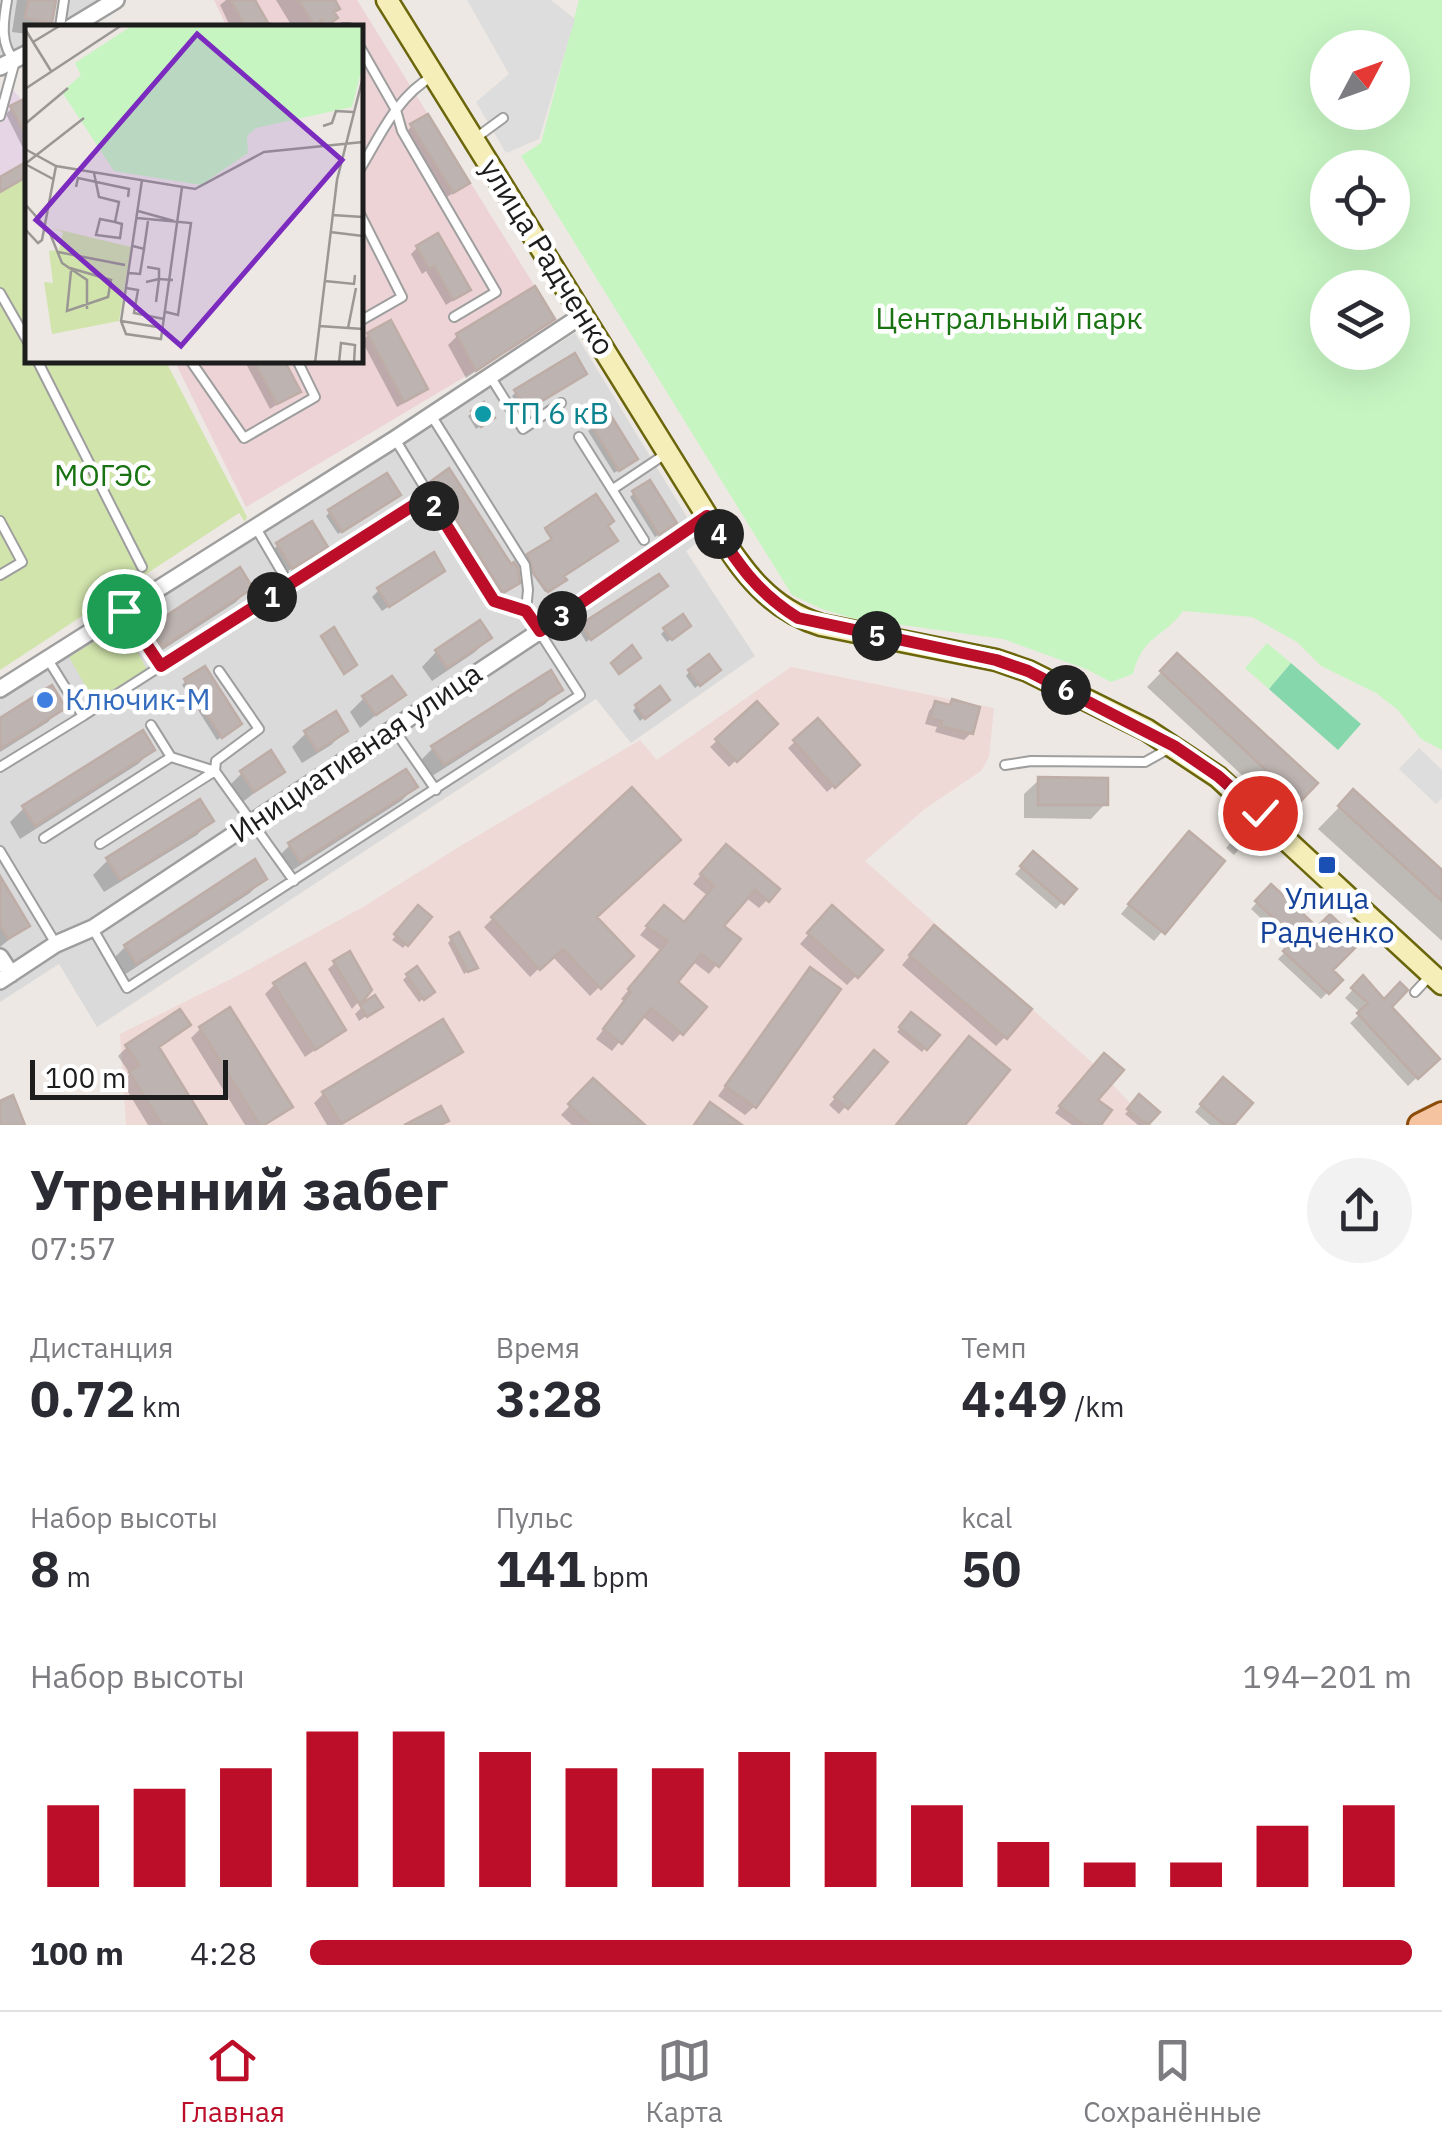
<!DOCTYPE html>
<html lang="ru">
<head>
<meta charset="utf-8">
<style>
	:root { --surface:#fff; --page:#f2f2f3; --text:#2b2b33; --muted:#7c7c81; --line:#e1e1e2; --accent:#bc0d29 }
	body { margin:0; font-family:"IBM Plex Sans",sans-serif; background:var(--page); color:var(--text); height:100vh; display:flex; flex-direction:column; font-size:38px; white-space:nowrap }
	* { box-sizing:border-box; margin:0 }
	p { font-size:32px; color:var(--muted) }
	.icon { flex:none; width:55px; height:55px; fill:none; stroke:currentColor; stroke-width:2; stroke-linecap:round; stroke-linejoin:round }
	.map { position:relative; height:1125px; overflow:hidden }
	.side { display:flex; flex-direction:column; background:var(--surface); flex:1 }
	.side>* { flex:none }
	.needle { width:65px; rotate:49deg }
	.controls { position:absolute; left:1310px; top:30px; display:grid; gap:20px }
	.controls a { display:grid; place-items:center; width:100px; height:100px; border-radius:50%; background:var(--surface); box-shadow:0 10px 40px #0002; font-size:50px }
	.scale { position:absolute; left:30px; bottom:25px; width:198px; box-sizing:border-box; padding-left:10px; border:5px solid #1d1d1d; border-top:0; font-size:28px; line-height:35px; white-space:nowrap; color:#1d1d1d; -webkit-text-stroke:8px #fff; paint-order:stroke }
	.pin { position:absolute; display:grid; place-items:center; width:85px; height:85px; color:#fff; margin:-42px; border:5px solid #fff; border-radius:50%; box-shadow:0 2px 10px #0007 }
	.km { position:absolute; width:50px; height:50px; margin:-25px; border-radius:50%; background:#222; color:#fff; font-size:28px; line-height:50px; text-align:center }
	.round { display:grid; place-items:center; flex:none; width:105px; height:105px; border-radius:52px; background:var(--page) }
	.headline { display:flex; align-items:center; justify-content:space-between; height:170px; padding:0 30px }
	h1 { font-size:55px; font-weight:700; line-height:75px }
	.stats { display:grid; grid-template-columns:repeat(3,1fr); gap:15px; height:170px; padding:10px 30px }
	.stats div { display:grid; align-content:center }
	.stats b { font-size:50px; font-weight:700 }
	.stats small { font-size:28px; font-weight:400 }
	.stats p { font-size:28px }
	.chart { height:280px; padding:20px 30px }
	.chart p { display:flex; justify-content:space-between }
	.chart svg { width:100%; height:180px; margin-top:10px; stroke:var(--accent); stroke-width:6 }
	ul { padding:0 30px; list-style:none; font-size:32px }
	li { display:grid; grid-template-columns:160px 120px 1fr; align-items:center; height:75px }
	li i { height:25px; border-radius:12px; background:var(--accent) }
	.menu { display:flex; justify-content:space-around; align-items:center; height:140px; border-top:2px solid var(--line); background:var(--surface); font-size:28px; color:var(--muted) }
	.menu a { display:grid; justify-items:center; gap:5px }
	.menu .on { color:var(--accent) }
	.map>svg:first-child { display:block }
	.residential { fill:#dbdada }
	.commercial { fill:#edd3d6 }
	.industrial { fill:#e6d5e5 }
	.military { fill:#eed9d7 }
	.grass { fill:#d1e4ac }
	.park { fill:#c6f5c2; fill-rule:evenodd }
	.pitch { fill:#86d7ab }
	.parking { fill:#ddd }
	.shadow { fill:#0003 }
	.building { fill:#bdb3b0; stroke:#beada6; stroke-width:2.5 }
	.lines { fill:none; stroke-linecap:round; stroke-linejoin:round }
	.lane-casing { stroke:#9e9e9e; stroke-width:12 }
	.street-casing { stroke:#9e9e9e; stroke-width:20 }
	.secondary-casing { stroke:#6b660c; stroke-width:25 }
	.primary-casing { stroke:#8b4c0a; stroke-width:28 }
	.lane { stroke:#fff; stroke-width:8 }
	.street { stroke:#fff; stroke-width:15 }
	.secondary { stroke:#f5eeb9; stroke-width:20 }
	.primary { stroke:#f5c3a0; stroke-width:22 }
	.route-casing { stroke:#fff; stroke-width:20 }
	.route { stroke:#bc0d29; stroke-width:12 }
	.culture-dot { fill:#0f9aa8; stroke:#fff; stroke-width:4 }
	.shop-dot { fill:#3f7fe0; stroke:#fff; stroke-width:4 }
	.transit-dot { fill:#1a4fb4; stroke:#fff; stroke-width:4 }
	.labels { text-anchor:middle; stroke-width:9; stroke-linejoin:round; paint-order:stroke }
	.street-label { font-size:30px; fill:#1d1d1d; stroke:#fff }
	.park-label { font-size:30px; fill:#1a7312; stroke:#fff }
	.culture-label { font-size:30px; fill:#0d838f; stroke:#fff; text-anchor:start }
	.shop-label { font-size:30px; fill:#366cbe; stroke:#fff; text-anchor:start }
	.transit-label { font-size:30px; fill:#164399; stroke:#fff }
	.inset-road { fill:none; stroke:#9a9794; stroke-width:2.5 }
	.view { fill:#7b2cbf; fill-opacity:0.15; stroke:#7b2cbf; stroke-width:5 }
	.inset-edge { fill:none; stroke:#1d1d1d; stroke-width:5 }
</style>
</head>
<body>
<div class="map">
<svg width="1442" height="1125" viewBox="0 0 1442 1125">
	<rect width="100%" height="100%" fill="#ede8e3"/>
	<path class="residential" d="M0 0H102L57 27 28 28 27 45 0 61Z
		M575 333 701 540 686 551 755 656 631 743 596 699 97 1027 59 964 0 1002V699Z"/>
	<path class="commercial" d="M214 0H357L557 322 246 507 174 360H360V28L227 27Z"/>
	<path class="industrial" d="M13 90 28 107 27 176 0 192V93Z"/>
	<path class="military" d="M791 667 994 708 989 757 981 771 926 808 865 861 1094 1064 1089 1071 1108 1088 1112 1084 1131 1104 1127 1109 1146 1125H126L120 1034 241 974 363 907 462 845 640 740 657 760Z"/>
	<path class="grass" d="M27 176 28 360H165L247 517 245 522 239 513 0 670V192Z
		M122 625 147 669 94 701 69 657Z"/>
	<path class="park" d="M579 0H1442V750L1421 739 1398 710 1376 693 1321 666 1297 642 1252 617 1183 611C1163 638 1142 636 1133 674L1111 682 1086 669 1003 639 852 618 822 609 792 595 521 156 541 143ZM1328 48H1392V112H1328ZM1328 168H1392V232H1328ZM1328 288H1392V352H1328Z
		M1267 643 1291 663 1269 689 1245 668Z"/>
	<path class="pitch" d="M1291 663 1361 724 1338 750 1269 689Z"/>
	<path class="parking" d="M467 0H551L575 19 539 139 506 153 476 102 509 74Z
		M1419 748 1442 770V798L1436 804 1399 769Z"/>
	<path class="shadow" d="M17 0H54L50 21 44 28H28V34L12 32Z
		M226 0H252L266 25 271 22 273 28H231L220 5Z
		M276 0H332L335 18 325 28H293Z
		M12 108 28 112V158L6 114Z
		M412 126 461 188 447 197 406 132Z
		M417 248 468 290 446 305 426 271 422 274 411 254Z
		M552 319 466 378 448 345 457 336Z
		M368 335 425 389 419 395 397 407 362 341Z
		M244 360H280L298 391 270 409Z
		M580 377 522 412 512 396 516 392Z
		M472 413 488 422 476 429 468 416Z
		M609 417 631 463 614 473 588 431Z
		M432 483 517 582 488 606 418 497Z
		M634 493 670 527 655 537 630 497Z
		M394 498 338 534 326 516 330 512Z
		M595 498 562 576 563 581 545 592 533 575 527 557 552 541 545 531Z
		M278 545 321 550 288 571 274 549Z
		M442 570 382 611 372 597 379 590Z
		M250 587 236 602 147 660 136 643 151 629Z
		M661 590 586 642 579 630 582 626Z
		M479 624 489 638 475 652 432 681 422 667 436 652Z
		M684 629 667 642 661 634 665 630Z
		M1177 656 1314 783 1284 814 1147 687Z
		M689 672 714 673 695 688 686 676Z
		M186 681 235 728 217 740 182 685Z
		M560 689 545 704 429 778 419 762 433 748Z
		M402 694 360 728 350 712 364 698Z
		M953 702 971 733 964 740 935 732 937 727 925 724 929 711 935 704 948 707Z
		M663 703 640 721 633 711 636 707Z
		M757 704 775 724 729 767 710 747Z
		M62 707 48 722 0 752V721Z
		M818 721 856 765 827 792 788 748Z
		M345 731 331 745 302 763 292 747 306 733Z
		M152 750 138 764 20 839 10 822 24 808Z
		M282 771 239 805 228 787 242 773Z
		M1039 780 1105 804 1091 819 1024 818V794Z
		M415 787 401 801 285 875 275 860 290 845Z
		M1353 793 1442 873V941L1318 829Z
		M211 820 197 835 104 892 93 875 108 860Z
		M1233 840 1241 847 1234 855 1226 848Z
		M1180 843 1222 861 1154 941 1121 914Z
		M1033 854 1074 889 1056 909 1015 874Z
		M717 856 767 900 759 908 745 897 721 927 737 940 709 974 692 961 674 982 704 1007 673 1042 641 1015 612 1051 596 1039 625 1002 621 999 661 951 640 935 655 917 683 925 708 896 693 884Z
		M264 878 250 893 121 977 111 961 125 947Z
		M0 880 27 925 0 947Z
		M1271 887 1329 970 1340 980 1321 999 1278 959 1291 946 1251 909Z
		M418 909 429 917 403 948 392 940Z
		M493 918H594L631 956 590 996 552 956 530 977 484 927Z
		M823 918 856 976 847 985 800 944Z
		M925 938 1005 1037 996 1046 902 965Z
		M451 939 474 967 464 974 448 943Z
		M335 963 369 990 352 1009 328 969Z
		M810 970 755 1106 745 1115 718 1096Z
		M407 976 428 995 419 1002 403 980Z
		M1363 979 1436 1059 1408 1086 1350 1023 1361 1013 1345 998Z
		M274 985 343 1030 305 1057 265 994Z
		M362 1007H379L359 1021 355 1014Z
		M908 1019 936 1035 922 1052 897 1032Z
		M188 1025 157 1048 204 1125H148L122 1082 130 1074 118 1056 127 1047Z
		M200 1029 290 1107 266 1125H245L191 1038Z
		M460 1051 450 1060 342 1125H327L314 1103 323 1094Z
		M868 1060 884 1062 839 1114 829 1105Z
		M1098 1062 1095 1100 1098 1125H1072L1055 1113Z
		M593 1081 641 1125H572L561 1115Z
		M1217 1087 1231 1125H1210L1195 1112Z
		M1140 1098 1156 1112 1145 1125H1138L1125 1114Z"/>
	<path class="building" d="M28 0H56L52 23 25 18Z
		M231 0H255L271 28H246Z
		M298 0H335L340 9 334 12 338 18 326 26 322 20 314 25Z
		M24 99 28 107V139L10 106Z
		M428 114 470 183 453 193 410 124Z
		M28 161V176L0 192V177Z
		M438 233 471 290 453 300 434 266 429 269 416 246Z
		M535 286 555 319 476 371 456 334Z
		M391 320 428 389 404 402 367 333Z
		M575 353 587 374 527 410 514 390Z
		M253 360H284L301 392 277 404Z
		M484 402 495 418 481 427 471 411Z
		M610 414 638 459 619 471 591 425Z
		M449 468 511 564 514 562 518 568 520 583 503 593 431 481Z
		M387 473 401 495 342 532 328 510Z
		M650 480 677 523 659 535 632 491Z
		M596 494 614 521 608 526 618 541 564 576 567 580 548 592 534 574 527 554 552 539 545 528Z
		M312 521 328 547 292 569 276 543Z
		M434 552 445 571 389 607 377 588Z
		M240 567 253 588 163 647 149 627Z
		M659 574 668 586 591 640 581 624Z
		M683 614 691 626 672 640 663 628Z
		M480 620 492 638 447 668 435 650Z
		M334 627 357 665 344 674 321 636Z
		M632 645 641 658 619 674 611 663Z
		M1177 653 1318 783 1300 802 1160 671Z
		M709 654 721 670 700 686 688 670Z
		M205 666 242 724 222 738 184 679Z
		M551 670 563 690 444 765 431 746Z
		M392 676 406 695 376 715 362 696Z
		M52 685 66 708 0 749V718Z
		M660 686 670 700 645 719 635 705Z
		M952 699 980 707 973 734 940 726 942 721 930 718 935 701 950 705Z
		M757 701 778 724 737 762 715 739Z
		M336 711 348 731 317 751 304 731Z
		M818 718 860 765 835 788 793 740Z
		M143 730 155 750 35 826 22 806Z
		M271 750 285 772 254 792 240 771Z
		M406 769 418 787 300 862 288 843Z
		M1038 777 1108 778V805H1038Z
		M632 787 681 840 597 917 634 956 601 989 563 949 540 970 491 917Z
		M1353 789 1442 870V901L1338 806Z
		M200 799 214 821 120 880 106 858Z
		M1189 831 1225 861 1165 934 1128 904Z
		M726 844 780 889 769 902 755 890 724 926 741 939 719 967 701 954 678 982 707 1007 683 1035 651 1008 622 1044 603 1029 631 992 628 989 668 941 646 926 664 905 684 922 714 886 700 874Z
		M1033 851 1077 889 1064 904 1020 866Z
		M255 859 267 879 136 964 124 945Z
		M0 876 30 926 8 939 0 925Z
		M1271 884 1317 927 1330 914 1360 943 1333 970 1343 980 1329 994 1283 951 1295 938 1255 901Z
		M418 905 432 917 408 946 394 934Z
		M832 905 883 950 858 978 807 933Z
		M934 925 1032 1009 1007 1039 909 955Z
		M459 932 478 968 468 972 450 937Z
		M350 951 372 990 360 1005 333 961Z
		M305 963 346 1030 315 1050 273 983Z
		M417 966 435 992 424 1000 406 974Z
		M810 967 841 989 756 1108 725 1086Z
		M1363 975 1384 999 1400 982 1408 990 1392 1007 1440 1059 1418 1079 1357 1013 1368 1003 1351 988Z
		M375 995 383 1007 367 1017 360 1005Z
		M230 1007 293 1107 264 1125H260L199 1027Z
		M180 1009 191 1025 159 1047 207 1125H162L129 1072 139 1065 125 1045Z
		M911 1012 940 1035 927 1050 899 1027Z
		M443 1019 463 1052 341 1124 322 1092Z
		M969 1036 1010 1070 965 1125H896Z
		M874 1050 888 1062 848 1109 834 1097Z
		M1104 1053 1124 1070 1098 1100 1112 1110 1101 1125H1084L1059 1106Z
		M1223 1077 1253 1103 1234 1125H1224L1200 1104Z
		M593 1078 645 1125H591L568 1104Z
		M1139 1094 1160 1112 1148 1125 1127 1109Z
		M13 1095 25 1125H0V1101Z
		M710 1102 742 1125H694Z
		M441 1106 449 1121 440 1125H404Z"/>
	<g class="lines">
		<defs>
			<path id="lane" d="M60 27 64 0
				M343 28H349
				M360 47 396 110 402 131 496 292 454 317
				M0 116 15 61C0 45 3 23 7 0
				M477 137 503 118
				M360 169C380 136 397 96 433 76
				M360 214 402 297 360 321
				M0 293 28 342
				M37 360 142 567
				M190 360 244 438 315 397 297 360
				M490 376 523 429 561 403
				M431 415 525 565 528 590 526 611
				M579 437 644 540
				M613 489 667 453
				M0 521 22 562 0 575
				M256 528 290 586 428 496
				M124 611 161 666 290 586
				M83 716 161 666
				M151 725 171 757 215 771 216 761 259 729 219 671
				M393 728 436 790
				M1005 765 1031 761 1145 762 1170 748
				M0 767 83 716 47 658
				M44 838 171 757
				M100 844 215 771 294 881
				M0 851 56 944
				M93 929 127 988 580 695 526 611 494 601 395 439
				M1415 992 1429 977"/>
			<path id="street" d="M70 28 116 0
				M0 67 28 53
				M0 689 395 439 584 314
				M0 957 11 974
				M0 981 56 944 93 928 540 631 707 516"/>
			<path id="secondary" d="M387 0 707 516C739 564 763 607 821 625L996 660 1028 671 1147 730 1218 777 1442 984"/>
			<path id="primary" d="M1420 1125 1442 1114"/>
		</defs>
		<use href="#lane" class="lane-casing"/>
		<use href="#street" class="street-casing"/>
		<use href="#secondary" class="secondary-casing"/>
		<use href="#primary" class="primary-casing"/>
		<use href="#lane" class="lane"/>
		<use href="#street" class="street"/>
		<use href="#secondary" class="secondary"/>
		<use href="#primary" class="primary"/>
	</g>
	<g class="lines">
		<defs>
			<path id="route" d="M124 611 161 666 428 496 494 601 526 611 540 631 707 516C735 559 753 590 798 618L996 660 1028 671 1174 746 1218 776 1260 813"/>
		</defs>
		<use href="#route" class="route-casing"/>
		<use href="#route" class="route"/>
	</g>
	<circle class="culture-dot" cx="483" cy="414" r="10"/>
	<circle class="shop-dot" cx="45" cy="700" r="10"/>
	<rect class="transit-dot" x="1317" y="855" width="20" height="20" rx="5"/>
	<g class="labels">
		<g class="street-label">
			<text transform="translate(547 257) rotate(58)" y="10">улица Радченко</text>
			<text transform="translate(356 753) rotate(-34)" y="10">Инициативная улица</text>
		</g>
		<g class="park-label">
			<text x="1009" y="329">Центральный парк</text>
			<text x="103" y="486">МОГЭС</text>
		</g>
		<g class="culture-label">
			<text x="503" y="424">ТП 6 кВ</text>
		</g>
		<g class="shop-label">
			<text x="65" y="710">Ключик-М</text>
		</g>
		<g class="transit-label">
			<text x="1327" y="909">Улица<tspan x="1327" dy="34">Радченко</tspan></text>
		</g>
	</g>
	<g transform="translate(25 25)">
		<rect width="338" height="338" fill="#ede8e3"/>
		<path d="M27 203 106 222 94 296 27 309 19 257 28 258 24 226 34 225 38 207Z" fill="#d1e4ac"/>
		<path d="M108 0H337V43L327 82 231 103 222 111 223 128 176 160 89 146 37 67 56 50 50 38Z" fill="#c6f5c2"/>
		<path class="inset-road" d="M0 4 26 46M8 17 36 0M0 64 97 0M0 99 43 63M298 101 307 98 311 86 328 87M0 124 31 141 170 164 239 127 338 117M0 139 59 93M0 139 28 154M69 148 74 172 94 177 90 197 97 199 95 213 71 210 75 194 90 197M117 155 96 296 101 309 136 314 157 162M51 162 53 153 104 164 103 172M0 179 24 206 37 238 62 255V284M113 186 149 196M307 190 338 192M112 193 166 198 153 290 141 287M0 204 13 218 17 215 31 141M305 207 338 211M108 221 119 224 123 196M33 227 100 240M45 243 86 255 83 272 42 286 46 246M104 248 115 249 119 224M300 256 329 259 330 250M121 257 134 254V244L122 242M101 263 113 265 109 288 139 294M131 277 134 254 148 255M96 296 138 303M294 301 338 304M323 303 331 263M290 338 312 155 338 52M314 338 316 318 330 320 329 338"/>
		<path class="view" d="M172 9 317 135 156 321 11 195Z"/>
		<rect width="338" height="338" class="inset-edge"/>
	</g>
</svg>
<div class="controls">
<a><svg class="needle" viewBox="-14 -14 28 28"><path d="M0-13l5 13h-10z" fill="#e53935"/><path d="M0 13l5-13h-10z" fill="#7c7c81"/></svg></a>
<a><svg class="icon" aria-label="locate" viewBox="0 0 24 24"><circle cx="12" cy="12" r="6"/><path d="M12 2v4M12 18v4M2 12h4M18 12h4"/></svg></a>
<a><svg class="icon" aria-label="layers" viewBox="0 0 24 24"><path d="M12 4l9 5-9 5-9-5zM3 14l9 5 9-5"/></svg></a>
</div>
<div class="scale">100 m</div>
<div class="pin" style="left:124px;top:611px;background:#1e9e55"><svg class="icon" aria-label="arrive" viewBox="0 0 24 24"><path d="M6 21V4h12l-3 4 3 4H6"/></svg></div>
<div class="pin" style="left:1260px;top:813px;background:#d93025"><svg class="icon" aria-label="check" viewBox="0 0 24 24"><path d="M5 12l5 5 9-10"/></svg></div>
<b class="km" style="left:272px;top:597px">1</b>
<b class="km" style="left:434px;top:506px">2</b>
<b class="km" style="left:562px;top:616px">3</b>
<b class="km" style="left:719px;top:534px">4</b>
<b class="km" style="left:877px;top:636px">5</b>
<b class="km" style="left:1066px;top:690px">6</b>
</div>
<section class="side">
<div class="headline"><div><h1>Утренний забег</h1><p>07:57</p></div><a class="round"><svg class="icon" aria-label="share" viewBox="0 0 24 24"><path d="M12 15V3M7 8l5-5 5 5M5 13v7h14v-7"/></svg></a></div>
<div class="stats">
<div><p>Дистанция</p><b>0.72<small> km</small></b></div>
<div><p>Время</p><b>3:28</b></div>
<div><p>Темп</p><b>4:49<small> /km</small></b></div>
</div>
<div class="stats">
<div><p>Набор высоты</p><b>8<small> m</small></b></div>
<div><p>Пульс</p><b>141<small> bpm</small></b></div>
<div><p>kcal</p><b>50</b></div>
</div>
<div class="chart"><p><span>Набор высоты</span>194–201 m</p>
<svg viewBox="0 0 160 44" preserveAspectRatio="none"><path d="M5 44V24M15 44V20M25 44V15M35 44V6M45 44V6M55 44V11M65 44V15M75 44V15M85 44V11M95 44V11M105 44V24M115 44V33M125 44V38M135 44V38M145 44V29M155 44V24"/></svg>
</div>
<ul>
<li><b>100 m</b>4:28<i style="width:100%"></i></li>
</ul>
</section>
<nav class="menu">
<a class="on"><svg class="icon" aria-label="home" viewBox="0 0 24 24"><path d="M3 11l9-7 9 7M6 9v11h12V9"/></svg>Главная</a>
<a><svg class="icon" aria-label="map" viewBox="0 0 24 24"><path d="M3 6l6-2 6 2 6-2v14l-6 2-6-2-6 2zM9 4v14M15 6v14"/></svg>Карта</a>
<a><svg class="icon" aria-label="saved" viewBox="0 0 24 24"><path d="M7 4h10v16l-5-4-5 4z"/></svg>Сохранённые</a>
</nav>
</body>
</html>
